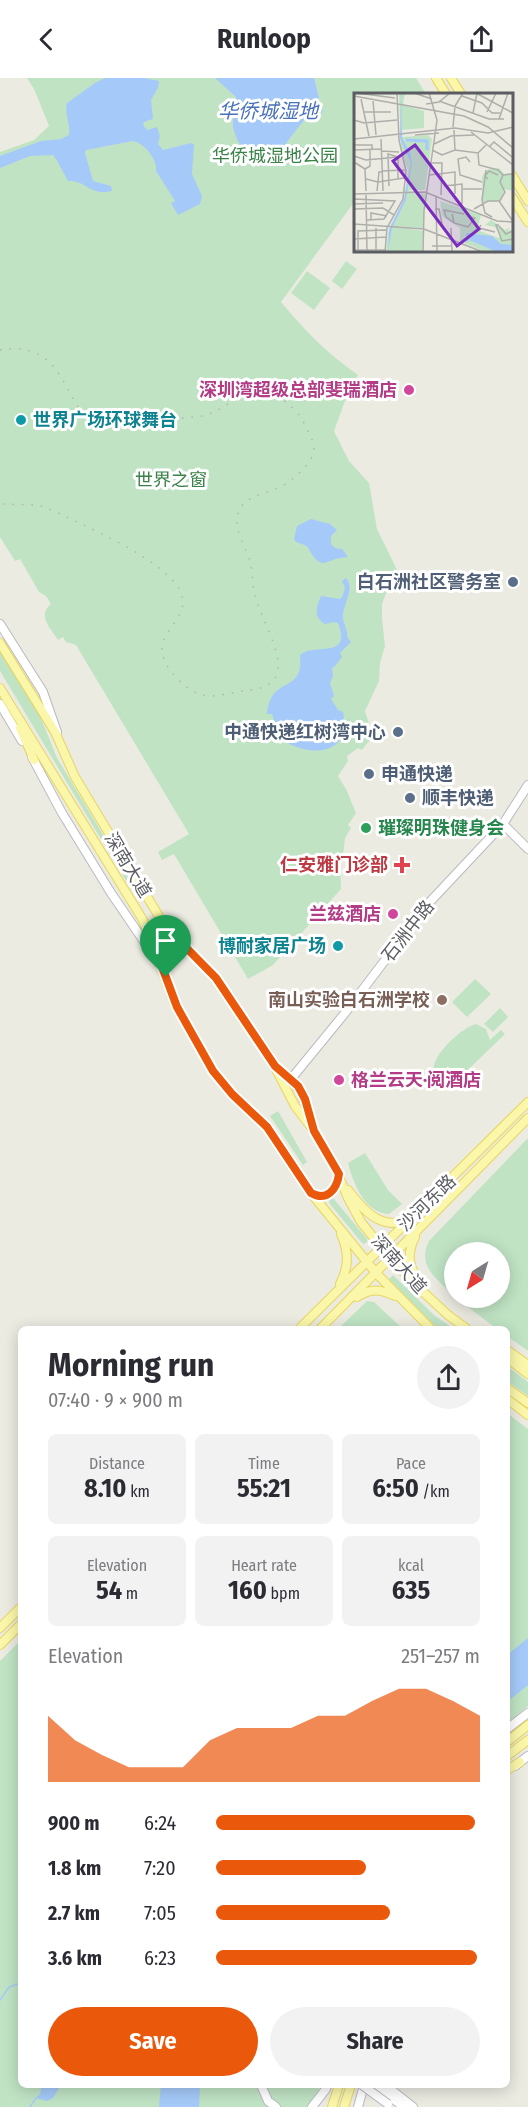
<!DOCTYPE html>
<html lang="en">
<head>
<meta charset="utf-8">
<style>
	:root { --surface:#fff; --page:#f2f2f3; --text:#2b2b33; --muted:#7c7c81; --accent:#ea580c }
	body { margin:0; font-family:"Fira Sans Condensed","Noto Sans SC",sans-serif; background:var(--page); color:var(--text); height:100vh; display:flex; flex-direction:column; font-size:22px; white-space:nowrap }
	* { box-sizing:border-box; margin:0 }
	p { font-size:20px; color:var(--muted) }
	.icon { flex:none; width:33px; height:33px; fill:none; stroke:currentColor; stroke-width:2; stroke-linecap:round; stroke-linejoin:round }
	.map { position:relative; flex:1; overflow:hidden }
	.drawer { position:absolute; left:18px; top:1248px; width:492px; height:762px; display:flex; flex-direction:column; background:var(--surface); border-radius:9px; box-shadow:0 3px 15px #0003 }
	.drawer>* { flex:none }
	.needle { width:39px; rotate:217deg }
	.fabs { position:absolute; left:444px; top:1164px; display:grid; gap:12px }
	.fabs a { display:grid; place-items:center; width:66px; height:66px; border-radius:50%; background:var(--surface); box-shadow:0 3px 15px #0003; font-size:30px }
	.pin { position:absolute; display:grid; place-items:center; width:51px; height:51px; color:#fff; margin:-62px -26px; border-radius:50% 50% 50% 0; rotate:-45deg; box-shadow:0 0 6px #0007 }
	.pin .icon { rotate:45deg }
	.round { display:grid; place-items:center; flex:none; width:63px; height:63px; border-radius:32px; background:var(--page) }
	.headline { display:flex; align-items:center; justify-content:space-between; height:102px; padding:0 30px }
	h1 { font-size:33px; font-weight:700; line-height:45px }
	.metrics { display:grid; grid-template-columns:repeat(3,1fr); gap:9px; height:102px; padding:6px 30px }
	.metrics div { display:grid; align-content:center; border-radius:9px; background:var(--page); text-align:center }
	.metrics b { font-size:26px; font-weight:700 }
	.metrics small { font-size:16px; font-weight:400 }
	.metrics p { font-size:16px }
	.chart { height:168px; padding:12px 30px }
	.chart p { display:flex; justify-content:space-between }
	.chart svg { width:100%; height:108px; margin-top:6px; fill:var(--accent); opacity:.7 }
	.primary-button { display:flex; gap:12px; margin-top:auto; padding:12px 30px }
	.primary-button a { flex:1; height:69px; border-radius:36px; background:var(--accent); color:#fff; font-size:24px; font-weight:700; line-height:69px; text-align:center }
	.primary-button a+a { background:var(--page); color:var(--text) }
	ul { padding:0 30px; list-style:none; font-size:20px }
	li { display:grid; grid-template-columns:96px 72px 1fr; align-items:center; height:45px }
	li i { height:15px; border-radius:8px; background:var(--accent) }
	header { display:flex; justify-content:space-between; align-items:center; height:78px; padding:0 30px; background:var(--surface); font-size:27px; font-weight:700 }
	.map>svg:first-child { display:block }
	.green { fill:#c0e3c4 }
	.water { fill:#a5caf9 }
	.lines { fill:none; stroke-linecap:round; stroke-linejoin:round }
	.stream { stroke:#a5caf9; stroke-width:1.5 }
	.secondary-casing { stroke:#b8bac0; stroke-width:10 }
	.primary-casing { stroke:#e8d460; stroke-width:10 }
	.secondary { stroke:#fff; stroke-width:8 }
	.primary { stroke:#faf7aa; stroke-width:8 }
	.rail { stroke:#b3b4b4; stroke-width:1.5; stroke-dasharray:1.5 8; stroke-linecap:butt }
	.secondary-bridge-casing { stroke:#b8bac0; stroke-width:10; stroke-linecap:butt }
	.secondary-bridge { stroke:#fff; stroke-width:8 }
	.route-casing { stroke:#fff; stroke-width:12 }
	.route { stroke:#ea580c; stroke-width:8 }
	.hotel-dot { fill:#d1479c; stroke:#fff; stroke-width:2 }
	.culture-dot { fill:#0f9aa8; stroke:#fff; stroke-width:2 }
	.service-dot { fill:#5c6f8a; stroke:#fff; stroke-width:2 }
	.leisure-dot { fill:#2e9e5b; stroke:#fff; stroke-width:2 }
	.health-dot { fill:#e0444e; stroke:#fff; stroke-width:2 }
	.education-dot { fill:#8d6e63; stroke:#fff; stroke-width:2 }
	.labels { text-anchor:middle; stroke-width:6; stroke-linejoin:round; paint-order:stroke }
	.park-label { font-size:18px; fill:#3a8247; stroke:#fff }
	.hotel-label { font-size:18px; font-weight:bold; fill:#b23c85; stroke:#fff; text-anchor:end }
	.culture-label { font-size:18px; font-weight:bold; fill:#0d838f; stroke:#fff; text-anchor:start }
	.service-label { font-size:18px; font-weight:bold; fill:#4e5e75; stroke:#fff; text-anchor:end }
	.leisure-label { font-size:18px; font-weight:bold; fill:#27864d; stroke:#fff; text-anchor:start }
	.street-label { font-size:18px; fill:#5b5d62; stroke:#fff }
	.health-label { font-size:18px; font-weight:bold; fill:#be3a42; stroke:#fff; text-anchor:end }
	.education-label { font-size:18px; font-weight:bold; fill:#785e54; stroke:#fff; text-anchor:end }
	.water-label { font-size:20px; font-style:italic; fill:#4a72bb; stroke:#fff }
	.inset-river { fill:none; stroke:#a5caf9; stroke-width:3 }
	.inset-road { fill:none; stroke:#aeaeab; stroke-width:1.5 }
	.view { fill:#7b2cbf; fill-opacity:0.15; stroke:#7b2cbf; stroke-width:3 }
	.inset-edge { fill:none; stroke:#5b5d62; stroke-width:3 }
</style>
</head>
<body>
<header><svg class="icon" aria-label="back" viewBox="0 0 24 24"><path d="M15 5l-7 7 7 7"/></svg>Runloop<svg class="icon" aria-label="share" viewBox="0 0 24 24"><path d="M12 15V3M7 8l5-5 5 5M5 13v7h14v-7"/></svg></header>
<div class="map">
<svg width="528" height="2029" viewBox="0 0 528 2029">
	<rect width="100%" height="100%" fill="#ecebe2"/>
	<path class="green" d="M27 0H416L426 16H356L355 123 281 224C305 253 327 275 358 297L350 309 334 353 349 383 369 405 377 451 404 506 386 515 382 526V540L385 568 380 585 379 603 365 633 373 658 362 672 358 670 347 678 348 683 338 698 346 711 356 735 348 747 351 750 345 760 343 778H340L341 811 273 887 248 901 174 776 162 782 158 774 189 756 76 567 66 564 63 559 58 562C50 550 37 537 51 526L46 518 39 514 20 481 15 483 0 459V74L34 62 49 48 34 11Z
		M346 183 357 191 342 211 332 203Z
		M307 193 330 210 314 232 291 215Z
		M0 570 36 628 57 680 129 800 128 803 125 801 0 593Z
		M475 901 491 916 467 939 452 924Z
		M500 930 508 939 493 954 484 946Z
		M476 946 486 951 490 962 501 952 505 956 449 1010 445 1006 448 1003C409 997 460 949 476 946Z
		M278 1033 307 1084 303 1087 270 1038Z
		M528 1060V1273L507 1258V1251H497L456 1220H500V1174H454V1218C438 1201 416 1189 429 1163Z
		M365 1075 388 1112 402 1126 389 1136C364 1135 353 1104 348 1085Z
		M333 1120 367 1161V1164L364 1166 362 1165 330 1126 329 1123Z
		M393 1197 434 1237 454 1251H439L432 1245 389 1201Z
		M367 1223 374 1224 403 1251H338Z
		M507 1288 528 1304V1318L507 1303Z
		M507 1335 528 1351V1628L507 1645Z
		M21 1562V2007H320L315 2029H0V1583Z"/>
	<path class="water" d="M105 0H144L159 3 158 10 151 22 153 41 144 44 143 47 147 52 157 49 160 58 158 66 163 72 191 65 194 66 192 96 202 118 200 126 178 137 171 125 175 123 156 93C158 82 144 65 133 63L86 72 85 75 93 103 111 108 112 113C88 118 87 102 68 103L56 81 53 77 30 78 0 90V78L41 63 61 61 69 57C71 46 64 36 67 25L95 5Z
		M215 0H314L319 20 316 30 323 32 320 38 305 41C300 47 295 53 290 60 280 73 278 87 260 88 248 81 235 63 233 48 232 39 236 29 236 19Z
		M311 441 330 446 337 452 331 458V466L335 470 342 471 348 479C323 480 323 497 307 468L296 464 294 461 297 448Z
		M346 500C355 510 344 524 343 537 342 542 345 545 346 551 348 557 346 559 351 564L340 575 342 579 335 588 332 590 333 598 330 605 334 618 331 621 338 632 343 634C355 687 288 679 269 648L275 646 272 636H267C271 595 304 618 300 577 316 564 352 582 338 545L334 544 325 546C313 539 316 530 321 518L340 521 342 519 345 510 342 503Z
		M528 1560V1607L507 1624V1577Z
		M42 2007H61L53 2020 47 2023 36 2020 40 2016Z
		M161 2007H200L199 2029H159Z"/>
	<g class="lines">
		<path class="stream" d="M0 1922 9 1909 21 1905
			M30 2029 36 2020"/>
		<defs>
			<path id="secondary" d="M0 546 43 614 57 654
				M0 626 22 663
				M32 679 62 735 111 815 154 878
				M503 746 528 771
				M275 988C303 1009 303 1018 313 1049
				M291 1001 345 935 426 828 503 746 528 707
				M507 1651 528 1635
				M515 1688 528 1678
				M261 2007 268 2023 276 2029
				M374 2007 404 2029
				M385 2007 413 2029
				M312 2029 326 2011
				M358 2029 364 2007"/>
			<path id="primary" d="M436 0 446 16
				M451 0 461 16
				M512 97 528 123
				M512 119 528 144
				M0 565 55 654 75 699 163 845 216 900 247 948 267 974 295 1028 314 1053 333 1085 348 1120 361 1144 390 1180 421 1212 448 1237 467 1251
				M0 610 143 842 176 929 213 993 232 1016 267 1049 311 1115 376 1195 431 1251
				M20 650 34 682
				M148 851 158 855 162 852 163 845
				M348 1112C363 1132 382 1154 408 1141
				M312 1115C327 1124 336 1111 339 1096
				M415 1159C406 1177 409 1189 420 1205
				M340 1206C349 1189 349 1174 341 1156
				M357 1219C371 1210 380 1211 395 1218
				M299 1251 528 1024
				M320 1251 528 1040
				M507 1272 528 1287
				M507 1280 528 1296
				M507 1310 528 1325
				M507 1321 528 1337
				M0 1550 21 1529
				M0 1567 21 1546
				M507 1664 528 1647
				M507 1678 528 1662
				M507 1692 520 1684
				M332 2029 339 2007
				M344 2029 351 2007"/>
		</defs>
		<use href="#secondary" class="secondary-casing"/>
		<use href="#primary" class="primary-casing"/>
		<use href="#secondary" class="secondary"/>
		<use href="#primary" class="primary"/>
		<path class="rail" d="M0 272C70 260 63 337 101 349L202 338C249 326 243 284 295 332 301 338 305 347 309 355 311 360 315 366 314 372 313 385 293 402 282 408 265 417 240 417 237 440 235 454 246 470 250 483 253 494 252 507 255 518 260 538 284 577 277 596 271 611 256 611 242 613 230 615 214 620 202 617 191 614 184 607 176 599 137 557 194 546 181 515 168 482 78 445 45 429L36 427 0 426"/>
		<defs>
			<path id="secondary-bridge" d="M362 2007 388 2026"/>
		</defs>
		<use href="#secondary-bridge" class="secondary-bridge-casing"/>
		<use href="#secondary-bridge" class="secondary-bridge"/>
	</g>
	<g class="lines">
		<defs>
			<path id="route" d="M163 846 216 900 275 988 298 1008 305 1021 314 1053 339 1096C337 1111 327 1124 311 1115L267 1049 232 1016 213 993 177 929 148 851 158 855 162 852Z"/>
		</defs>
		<use href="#route" class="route-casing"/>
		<use href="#route" class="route"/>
	</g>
	<g class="hotel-dot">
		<circle cx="409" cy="312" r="6"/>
		<circle cx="393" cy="836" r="6"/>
		<circle cx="339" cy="1002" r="6"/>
	</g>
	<g class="culture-dot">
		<circle cx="21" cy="342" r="6"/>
		<circle cx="338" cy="868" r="6"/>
	</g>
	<g class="service-dot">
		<circle cx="513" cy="504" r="6"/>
		<circle cx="398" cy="654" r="6"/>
		<circle cx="369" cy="696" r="6"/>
		<circle cx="410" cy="720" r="6"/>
	</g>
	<circle class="leisure-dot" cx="366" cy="750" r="6"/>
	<path class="health-dot" d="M399 778h6v6h6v6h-6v6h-6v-6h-6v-6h6z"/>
	<circle class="education-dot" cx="442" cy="922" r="6"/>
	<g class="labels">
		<g class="park-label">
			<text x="275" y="84">华侨城湿地公园</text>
			<text x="171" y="408">世界之窗</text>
		</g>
		<g class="hotel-label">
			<text x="397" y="318">深圳湾超级总部斐瑞酒店</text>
			<text x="381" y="842">兰兹酒店</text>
			<text x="351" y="1008" text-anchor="start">格兰云天·阅酒店</text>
		</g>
		<g class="culture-label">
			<text x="33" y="348">世界广场环球舞台</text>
			<text x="326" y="874" text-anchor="end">博耐家居广场</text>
		</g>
		<g class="service-label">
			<text x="501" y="510">白石洲社区警务室</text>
			<text x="386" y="660">中通快递红树湾中心</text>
			<text x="381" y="702" text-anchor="start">申通快递</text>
			<text x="422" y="726" text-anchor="start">顺丰快递</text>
		</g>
		<g class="leisure-label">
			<text x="378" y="756">璀璨明珠健身会</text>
		</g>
		<g class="street-label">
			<text transform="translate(128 787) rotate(59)" y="6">深南大道</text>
			<text transform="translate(408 853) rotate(-52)" y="6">石洲中路</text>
			<text transform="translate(427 1125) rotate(-44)" y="6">沙河东路</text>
			<text transform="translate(399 1186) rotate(48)" y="6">深南大道</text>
		</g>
		<g class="health-label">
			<text x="388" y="793">仁安雅门诊部</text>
		</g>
		<g class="education-label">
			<text x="430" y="928">南山实验白石洲学校</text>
		</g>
		<g class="water-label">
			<text x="268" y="40">华侨城湿地</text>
		</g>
	</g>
	<g transform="translate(354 15)">
		<rect width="159" height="159" fill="#ecebe2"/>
		<path d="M45 0H51L49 12 70 18V35L48 37 49 44 74 42 78 46 71 97H54L71 101 69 135 40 133 69 138 68 159H32L34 140 50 106 54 78 47 57ZM145 75 150 81 159 80V98L151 96 145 108 129 109 128 84 132 77ZM86 108 127 122 123 137 145 145 147 143 141 134 131 132 137 127 151 137 156 134 154 138 159 136V159H132L106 148V135L88 123Z" fill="#c0e3c4"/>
		<path d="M47 0 48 45 56 59 58 70 52 107 38 135 34 159 35 136 50 106 57 70 46 46ZM112 140 138 143 147 151 159 152V159H143L115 147 112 150Z" fill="#a5caf9"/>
		<path class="inset-river" d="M52 47 73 48V57"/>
		<path class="inset-road" d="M3 0 41 5M60 0 78 6M122 0 159 20M0 3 110 23 134 34 159 55M108 3 128 10 138 20H146M7 6 15 43M19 8 22 42M85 8 135 26H150M72 11 85 9 96 0M10 19H37M133 19 142 0M119 20 123 0M145 26 154 0M0 27 10 30 43 27M99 34 101 13 109 0M100 37 101 57M117 39 159 72M61 42 85 40M0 46 101 35 134 40 159 34M27 46 29 98M80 51 97 43 120 42M0 52H18V56M136 53 140 49 158 64M0 57 27 56M78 57 88 62 101 57 124 60 132 52M27 58 45 59M124 60 125 72 144 77 149 82 159 81M0 63 12 67 44 64M44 64V86M0 69 11 76 12 98M116 69 112 64 104 66 106 82 128 89M76 70H88L87 102M11 76 16 73V56M132 77 128 107 131 120 138 124M28 78 51 77M75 82 101 79V101M12 86 24 89 50 85M134 86 131 83 135 78 144 82M35 93 34 61 44 64M90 93 108 91V111M109 96H128M23 98 25 79H28M0 101 71 99 143 128 159 129M12 101 13 159M82 103 83 159M0 106 41 108 30 126 13 127M0 106V111L29 110M145 109 151 99 146 89 149 82M0 116 29 115 40 122M81 116H85L89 136M120 116 134 108H145L158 127M98 121 100 130 114 134 121 125 117 124M17 126V120L33 123M100 130 92 124 90 117 110 121M0 131 70 136 129 159M127 132 125 135 141 139M145 132H142L148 148 159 146M145 133 152 141 159 138M22 135V158M97 135 98 159M0 146 32 144M78 153H97M0 157H32M4 158V138L32 137M31 159 33 135 49 106 52 78 45 47 43 0M69 159 70 118 83 27 75 0"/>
		<path class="view" d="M61 52 125 136 103 153 39 68Z"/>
		<rect width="159" height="159" class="inset-edge"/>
	</g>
</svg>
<div class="fabs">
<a><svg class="needle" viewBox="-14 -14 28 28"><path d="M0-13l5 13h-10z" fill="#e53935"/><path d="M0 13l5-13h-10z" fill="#7c7c81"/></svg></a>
</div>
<div class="pin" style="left:166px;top:899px;background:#1e9e55"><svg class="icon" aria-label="arrive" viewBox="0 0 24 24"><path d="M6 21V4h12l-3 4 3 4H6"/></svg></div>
<section class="drawer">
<div class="headline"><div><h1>Morning run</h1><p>07:40 · 9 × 900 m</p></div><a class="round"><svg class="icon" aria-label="share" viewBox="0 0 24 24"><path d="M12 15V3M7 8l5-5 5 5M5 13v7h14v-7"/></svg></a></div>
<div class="metrics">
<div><p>Distance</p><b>8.10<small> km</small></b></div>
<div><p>Time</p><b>55:21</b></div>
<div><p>Pace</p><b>6:50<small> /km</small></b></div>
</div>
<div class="metrics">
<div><p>Elevation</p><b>54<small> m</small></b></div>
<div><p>Heart rate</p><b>160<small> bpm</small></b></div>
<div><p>kcal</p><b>635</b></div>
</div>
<div class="chart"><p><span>Elevation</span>251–257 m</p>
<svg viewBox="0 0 160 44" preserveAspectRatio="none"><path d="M0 44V17L10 27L20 33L30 38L40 38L50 38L60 27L70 22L80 22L90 22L100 17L110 17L120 11L130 6L140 6L150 11L160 17V44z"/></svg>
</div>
<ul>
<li><b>900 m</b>6:24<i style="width:98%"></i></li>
<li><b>1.8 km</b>7:20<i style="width:57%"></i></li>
<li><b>2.7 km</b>7:05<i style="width:66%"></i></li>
<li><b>3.6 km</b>6:23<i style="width:99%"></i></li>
</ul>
<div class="primary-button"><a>Save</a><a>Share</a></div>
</section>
</div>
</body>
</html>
